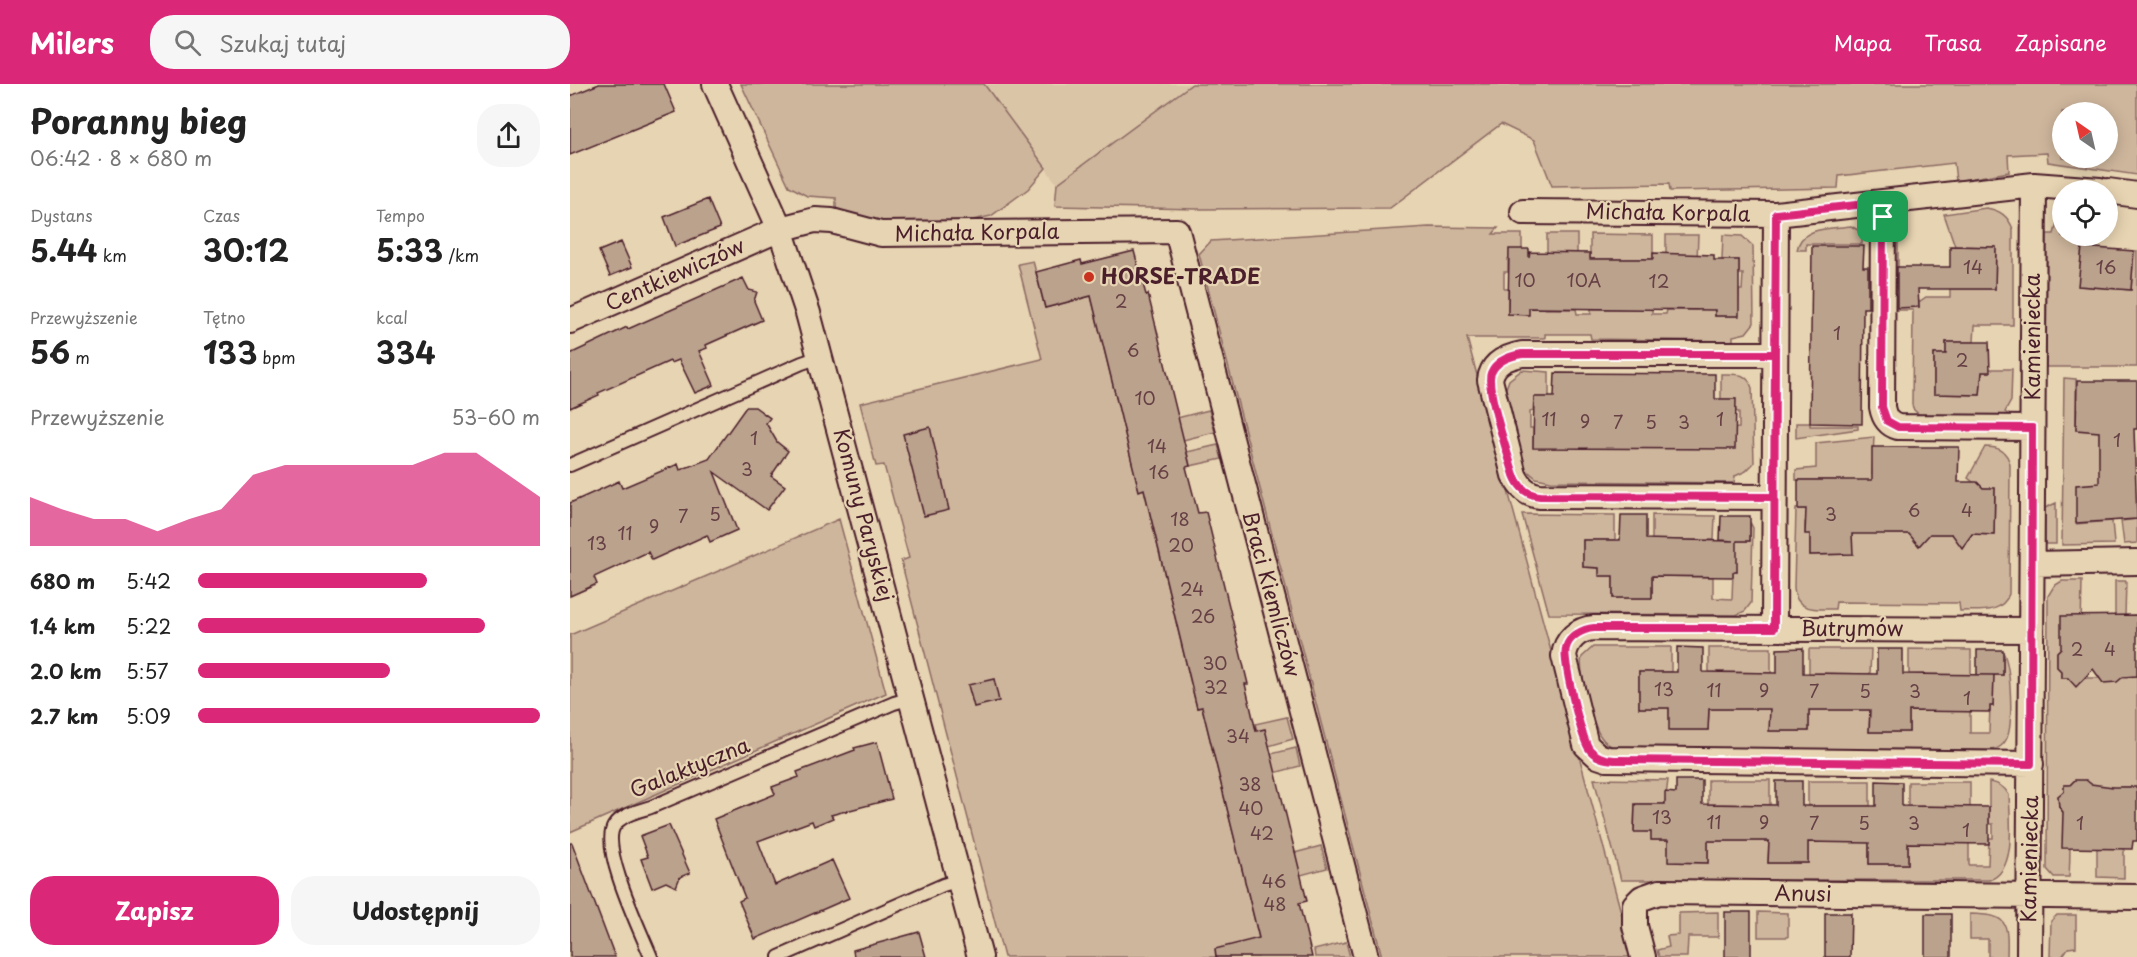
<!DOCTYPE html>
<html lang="pl">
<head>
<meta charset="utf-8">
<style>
	:root { --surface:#fff; --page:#f6f6f6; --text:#222; --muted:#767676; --accent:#db2777 }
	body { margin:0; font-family:"Playpen Sans",sans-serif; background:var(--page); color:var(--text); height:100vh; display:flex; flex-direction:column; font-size:22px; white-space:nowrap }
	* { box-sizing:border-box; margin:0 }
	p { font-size:20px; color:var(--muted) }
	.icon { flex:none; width:33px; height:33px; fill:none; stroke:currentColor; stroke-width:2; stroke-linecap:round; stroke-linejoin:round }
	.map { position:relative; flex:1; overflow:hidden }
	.sheet { display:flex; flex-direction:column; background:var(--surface); width:570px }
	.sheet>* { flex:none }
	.needle { width:39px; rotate:326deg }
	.buttons { position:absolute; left:1482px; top:18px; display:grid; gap:12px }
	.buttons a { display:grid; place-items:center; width:66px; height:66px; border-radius:50%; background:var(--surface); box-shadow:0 3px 15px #0003; font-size:30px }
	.pin { position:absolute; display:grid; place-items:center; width:51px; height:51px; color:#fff; margin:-26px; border-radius:12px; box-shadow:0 3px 9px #0006 }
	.round { display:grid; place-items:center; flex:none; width:63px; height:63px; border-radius:24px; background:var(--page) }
	.headline { display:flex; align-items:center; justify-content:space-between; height:102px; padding:0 30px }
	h1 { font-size:33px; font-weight:700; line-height:45px }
	.stats { display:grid; grid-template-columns:repeat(3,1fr); gap:9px; height:102px; padding:6px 30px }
	.stats div { display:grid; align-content:center }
	.stats b { font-size:30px; font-weight:700 }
	.stats small { font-size:16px; font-weight:400 }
	.stats p { font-size:16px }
	.chart { height:168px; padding:12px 30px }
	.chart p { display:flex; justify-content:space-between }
	.chart svg { width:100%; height:108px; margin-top:6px; fill:var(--accent); opacity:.7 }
	.primary-button { display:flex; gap:12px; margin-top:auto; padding:12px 30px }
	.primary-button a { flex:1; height:69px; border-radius:24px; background:var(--accent); color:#fff; font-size:24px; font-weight:700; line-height:69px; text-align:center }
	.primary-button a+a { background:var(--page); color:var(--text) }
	ul { padding:0 30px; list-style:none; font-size:20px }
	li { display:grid; grid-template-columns:96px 72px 1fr; align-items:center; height:45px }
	li i { height:15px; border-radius:8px; background:var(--accent) }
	header { display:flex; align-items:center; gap:36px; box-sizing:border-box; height:84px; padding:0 30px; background:var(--accent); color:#fff }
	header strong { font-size:28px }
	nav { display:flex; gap:33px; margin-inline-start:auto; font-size:21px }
	.search { width:420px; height:54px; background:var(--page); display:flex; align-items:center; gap:15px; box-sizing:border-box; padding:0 21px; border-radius:24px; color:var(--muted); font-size:22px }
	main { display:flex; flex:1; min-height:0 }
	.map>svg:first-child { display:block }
	.built { fill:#dac5a7 }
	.green { fill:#ceb69c; stroke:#8c6a64; stroke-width:1.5; fill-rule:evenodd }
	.building { fill:#bba28d; stroke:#4a1f2b; stroke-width:1.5 }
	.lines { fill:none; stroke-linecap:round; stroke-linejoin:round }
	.lane-casing { stroke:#4a1f2b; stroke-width:16 }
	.street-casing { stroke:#4a1f2b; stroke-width:28 }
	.lane { stroke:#e7d4b2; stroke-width:12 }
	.street { stroke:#e7d4b2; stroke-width:24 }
	.route-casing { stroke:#fff; stroke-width:12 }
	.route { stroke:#db2777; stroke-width:8 }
	.poi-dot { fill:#c8321e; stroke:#e7d4b2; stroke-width:2 }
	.labels { text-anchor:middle; stroke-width:4.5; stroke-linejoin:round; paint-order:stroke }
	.number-label { font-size:18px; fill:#664044 }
	.street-label { font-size:21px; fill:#4a1f2b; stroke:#e7d4b2 }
	.poi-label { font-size:21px; font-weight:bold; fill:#4a1f2b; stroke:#e7d4b2; text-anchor:start }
</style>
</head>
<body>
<header>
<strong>Milers</strong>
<div class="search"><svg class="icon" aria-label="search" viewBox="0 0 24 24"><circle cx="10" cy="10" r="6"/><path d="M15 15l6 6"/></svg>Szukaj tutaj</div>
<nav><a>Mapa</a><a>Trasa</a><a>Zapisane</a></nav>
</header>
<main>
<section class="sheet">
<div class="headline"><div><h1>Poranny bieg</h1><p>06:42 · 8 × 680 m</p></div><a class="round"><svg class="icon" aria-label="share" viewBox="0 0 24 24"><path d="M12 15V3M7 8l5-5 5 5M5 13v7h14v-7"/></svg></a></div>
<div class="stats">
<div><p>Dystans</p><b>5.44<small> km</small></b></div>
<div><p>Czas</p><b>30:12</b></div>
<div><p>Tempo</p><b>5:33<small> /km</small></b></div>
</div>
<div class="stats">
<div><p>Przewyższenie</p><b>56<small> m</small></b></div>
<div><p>Tętno</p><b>133<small> bpm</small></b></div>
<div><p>kcal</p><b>334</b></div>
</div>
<div class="chart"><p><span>Przewyższenie</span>53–60 m</p>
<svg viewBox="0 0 160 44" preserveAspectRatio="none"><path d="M0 44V24L10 29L20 33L30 33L40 38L50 33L60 29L70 15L80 11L90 11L100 11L110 11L120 11L130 6L140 6L150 15L160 24V44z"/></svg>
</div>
<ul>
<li><b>680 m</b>5:42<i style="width:67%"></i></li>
<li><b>1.4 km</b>5:22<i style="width:84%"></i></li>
<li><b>2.0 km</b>5:57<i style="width:56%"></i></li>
<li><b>2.7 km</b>5:09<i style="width:100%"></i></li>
</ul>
<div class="primary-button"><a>Zapisz</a><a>Udostępnij</a></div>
</section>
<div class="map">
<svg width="1567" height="873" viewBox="0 0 1567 873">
	<rect width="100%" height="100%" fill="#e7d4b2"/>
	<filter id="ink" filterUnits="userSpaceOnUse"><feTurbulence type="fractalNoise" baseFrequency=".0167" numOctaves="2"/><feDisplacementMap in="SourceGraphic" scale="12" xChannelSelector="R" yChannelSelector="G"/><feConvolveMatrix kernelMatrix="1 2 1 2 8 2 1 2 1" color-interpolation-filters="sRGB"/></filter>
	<g filter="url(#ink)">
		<path class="built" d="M414 0H622L487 100Z"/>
		<path class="green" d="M171 0H414L476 84 458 105 421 132 398 137 297 140 266 124V114L237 112 219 102Z
			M622 0H1567V91L1478 78 1477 69 1438 71 1439 88 1386 97 1384 79 1269 92 1268 104 1100 107 1099 100 982 102 964 56 931 40 820 124 627 125 485 122 487 100ZM1538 28V74H1492V28Z
			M1416 124C1430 126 1438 132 1443 145V241H1405L1404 258H1376V270H1364V310L1410 311 1412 288H1419V285H1442L1441 317 1435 328 1438 330 1432 333 1351 332 1344 326 1342 321 1343 226H1322L1325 135H1328V223H1349V218L1356 213H1380V205H1425L1426 163 1385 162 1374 130Z
			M1492 131V152H1525L1524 163H1512L1509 202 1561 206 1564 167H1567V283H1476L1477 150H1484L1487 139Z
			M1281 142 1293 149 1292 160H1236V166H1227C1231 142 1261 145 1281 142Z
			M859 143 928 144 923 150H952V174L938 175V188H934V205H938V230L958 231 959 219 976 225H1006L1007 230H1021V225H1082V230H1096L1097 226H1127L1144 220 1145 232H1168L1169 206H1172L1173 190H1169V176H1152L1153 151 1172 152 1183 162 1184 239 1176 249 1163 252V257L1021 255 1020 250H975V254H897L1063 873H812L629 170 641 157Z
			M977 150H1007V175H977Z
			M1020 150 1083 151V175H1020Z
			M1096 151H1128L1127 176H1096Z
			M463 177 475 224 521 212 569 406 574 405 577 418 627 624 632 623 689 854 688 873H434L331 477 339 474 314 381 306 382 290 319 472 275 448 180Z
			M952 286 979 288V313H964L963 327 960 328V344H963V363L1169 344V328L1165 327V315H1151V290C1166 290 1177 288 1182 304L1184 379 1176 387 1165 392 1164 399 981 397 966 394 954 384 934 310 939 296Z
			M1494 294 1506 295V346L1529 344 1530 403 1507 435 1506 440 1542 437 1544 460 1492 461Z
			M639 326 645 348 605 358 599 336Z
			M1226 339H1240V342H1288V345L1226 354Z
			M1304 353 1302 389 1320 363H1345V402L1317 450H1341L1345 458 1353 457 1358 450H1385L1388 458 1396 459 1399 450 1424 451 1425 405 1411 404 1398 394 1415 363C1428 363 1437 366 1440 381L1439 510C1431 531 1409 526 1390 527L1389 519 1266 518 1265 525C1246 525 1225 528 1224 503L1226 425H1240V437L1235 438V449L1240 450V471L1282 470V423L1265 396H1226V386L1246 384V359Z
			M648 361 652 375 620 382 617 368Z
			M1486 419V460H1475V424Z
			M952 430 1045 431V456H1013V483L1029 484 1030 492H1043V514H1082V492L1143 493V514L1162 515 1163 488H1167L1163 457H1180V438L1183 444 1181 519 1175 527 1166 531 979 530Z
			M1082 431 1145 432 1144 456H1082Z
			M269 435 316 609 0 748V551Z
			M1567 435V459L1554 460 1551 437Z
			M1492 497H1512L1511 543 1487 568V583L1491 587V593L1498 594 1502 598H1511L1515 594H1557V588L1567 592V707L1563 703H1551L1547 707 1505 696 1500 701H1494V707L1488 712 1489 723C1503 738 1500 773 1499 793H1484L1477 785 1478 512 1484 502Z
			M1545 497H1556L1555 532H1545Z
			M1023 563H1101V588H1069V624H1099L1100 646H1138L1139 625H1200V647H1239V626H1300L1299 648H1339V626L1400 627V649H1419L1420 622H1423L1420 591H1433V568C1441 582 1444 642 1436 656 1433 662 1428 665 1421 666L1046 664C1040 662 1035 659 1031 653 1023 642 1008 585 1012 573Z
			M1139 564H1201V589L1139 588Z
			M1239 565H1301L1300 590 1239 589Z
			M1339 565 1401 566V591L1339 590Z
			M717 633 723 655 699 662 687 647 685 640Z
			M726 664 730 682 697 691 701 670Z
			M1024 695 1098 696 1095 720H1065L1064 747 1081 748 1082 756H1098L1099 778 1138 779V757H1199L1198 779H1238V758H1299V780H1338V758L1399 759V781H1418L1419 754H1423V740H1419V698C1428 699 1435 703 1439 711 1440 735 1447 788 1419 796H1051Z
			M1138 696H1200V721L1138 720Z
			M1238 697H1300V722H1238Z
			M1338 698H1400V723L1338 722Z
			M1527 758 1554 764V794L1527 793Z
			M751 762 757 784 731 791 717 771Z
			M1148 828V853H1118L1117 873H1089L1087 866 1099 863 1097 852 1109 851V829Z
			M1188 828 1218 829V853H1188Z
			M1400 830C1438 831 1438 837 1437 873H1418V855H1400Z
			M1487 831H1506V863L1498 864 1492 873H1480L1481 837Z
			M776 858 780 873H745L744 866Z"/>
		<path class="building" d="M29 0H94L106 28 0 71V12Z
			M138 115 150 144 105 162 94 133Z
			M51 158 62 183 40 192 29 167Z
			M1242 162H1294L1293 183H1298V224H1293L1292 340 1240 339Z
			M1380 162 1426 163 1425 205H1348L1349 223 1327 224V183H1380Z
			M1512 163 1564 167 1561 206 1508 202Z
			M939 165H959V174L960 168 1020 169V175H1083V169L1144 171V176H1169V232H1145V226L959 224V231L938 230Z
			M564 167 576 211 578 210 620 382 616 383 628 429 636 428 678 600H675L686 647 695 645 737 817 729 819 742 873H646L645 865 689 854 632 623 627 624 574 405 569 407 521 212 475 224 466 188 511 176 512 180Z
			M173 194 179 206 187 208 184 217 192 236 136 261 137 264 129 267 144 301 125 309 109 276 101 279 100 277 28 309 29 311 0 324V270L57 243 58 245Z
			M1376 258H1419L1420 288H1412L1410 311 1364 310V270H1376Z
			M985 289 1145 290V315H1166L1165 365 963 364 964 313H984Z
			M1507 297H1567V345H1564L1567 435 1506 439V401L1529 399V348L1506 346Z
			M176 323H185L200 334 196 339 207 358 218 367 201 392 215 402 197 426 144 388 167 446 140 458 137 451 82 476 78 468 24 493 27 500 0 512V419L49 397 52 404 108 380 110 386 139 375Z
			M360 343 379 426 354 432 333 350Z
			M1302 363H1389L1388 398H1407L1413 404H1425L1424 451 1402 450 1392 464 1382 450H1360L1349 462 1339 450H1282L1283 470 1240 471V450H1235L1236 425H1228V396H1302Z
			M1051 431H1076V455L1113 456 1163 457 1150 456 1151 432H1180V457H1167V488H1163V493L1082 492V514H1043V492H1029V484L1013 483V456H1050Z
			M1567 531V592L1553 593 1547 598 1533 599 1523 585 1506 603 1498 594H1491V587L1487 583V568L1491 564V532Z
			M1107 563 1133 564V588L1207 589V565L1233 564V589L1307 590V565H1333V590L1424 591 1423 622H1420V628L1339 627V648H1299L1300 626H1239V647H1199L1200 625H1139L1138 646H1099V624H1069V588H1107Z
			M1407 566H1433V591H1407Z
			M424 595 429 617 404 623 398 601Z
			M307 658 322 715 261 731 263 734 244 742 242 737 188 757 205 801 262 776 279 814 185 855 169 817 175 814 144 735 205 710 202 703 229 693 227 688 285 666 284 664Z
			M1106 696H1132V720L1206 721V697H1232V722H1306V697L1332 698V722L1419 723V760L1338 759V780H1299V759L1238 758V779H1198L1199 757H1138V779L1098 778V756H1081V748H1064L1065 720H1095V708L1106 709Z
			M1505 696H1516L1521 700 1543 703H1567V757H1563L1562 765 1492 764 1493 728 1489 723 1488 712 1494 707V701H1500Z
			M99 741 120 789 110 793 106 803 96 798 82 804 71 775 78 773 70 752Z
			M0 759H2L45 873H0Z
			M1155 828H1181V873H1155Z
			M1255 829H1281L1280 873H1255Z
			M1355 830H1381V873H1355Z
			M349 848 356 873H284L283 866Z"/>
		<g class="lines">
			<defs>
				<path id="lane" d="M0 381 232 279 250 273
					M81 873C71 848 30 764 44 742 52 730 69 727 81 723L324 619 342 614
					M209 873 373 801 390 796"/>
				<path id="street" d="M145 0 210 145 238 229 410 873
					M1538 107 1567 111
					M1313 118 1312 323C1314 334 1318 340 1328 343L1462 344
					M953 128 1206 130 1464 101 1530 106
					M0 237 210 145 245 136 262 137 311 150 607 147 796 873
					M1204 413 970 412C957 411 950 403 944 391L920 296C922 279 936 273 952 270H1205
					M1462 480 1567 478
					M1204 544 1206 130
					M1461 680 1037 675 1028 672 1016 661 994 572C996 556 1008 545 1024 544L1461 546
					M1073 873 1065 842V821L1072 814 1089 808 1567 813
					M1459 873 1464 101"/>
			</defs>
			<use href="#lane" class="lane-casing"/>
			<use href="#street" class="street-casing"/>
			<use href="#lane" class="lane"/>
			<use href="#street" class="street"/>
		</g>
	</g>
	<g class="lines" filter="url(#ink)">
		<defs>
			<path id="route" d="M1313 133V118L1206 130 1204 413 970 412C957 411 949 404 944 391 939 373 915 304 921 289 926 277 940 272 952 270H1205L1204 544H1024C1013 545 999 552 996 564 992 575 1012 658 1020 666 1028 675 1038 676 1049 676L1461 680 1462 344 1328 343 1317 337 1312 323 1313 133"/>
		</defs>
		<use href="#route" class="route-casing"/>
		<use href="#route" class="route"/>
	</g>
	<circle class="poi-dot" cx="519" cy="193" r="6"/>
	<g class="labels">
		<g class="number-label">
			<text x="1403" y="190">14</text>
			<text x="1536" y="190">16</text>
			<text x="955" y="203">10</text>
			<text x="1014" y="203">10A</text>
			<text x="1089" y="204">12</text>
			<text x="551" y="224">2</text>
			<text x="1267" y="256">1</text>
			<text x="563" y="273">6</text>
			<text x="1392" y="283">2</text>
			<text x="575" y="321">10</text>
			<text x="979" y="342">11</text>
			<text x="1150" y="342">1</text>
			<text x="1015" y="344">9</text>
			<text x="1048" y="345">7</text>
			<text x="1081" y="345">5</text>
			<text x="1114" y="345">3</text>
			<text x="184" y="361">1</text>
			<text x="1547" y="363">1</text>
			<text x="587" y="369">14</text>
			<text x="177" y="392">3</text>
			<text x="589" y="395">16</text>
			<text x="1344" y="433">6</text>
			<text x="1397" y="433">4</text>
			<text x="145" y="437">5</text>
			<text x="1261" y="437">3</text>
			<text x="113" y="439">7</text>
			<text x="610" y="442">18</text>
			<text x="84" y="449">9</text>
			<text x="55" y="456">11</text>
			<text x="27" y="466">13</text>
			<text x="611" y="468">20</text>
			<text x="622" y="512">24</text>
			<text x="633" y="539">26</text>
			<text x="1507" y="572">2</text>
			<text x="1540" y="572">4</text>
			<text x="645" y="586">30</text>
			<text x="646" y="610">32</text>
			<text x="1094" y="612">13</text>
			<text x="1144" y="613">11</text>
			<text x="1194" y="613">9</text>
			<text x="1244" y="614">7</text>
			<text x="1295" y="614">5</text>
			<text x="1345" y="614">3</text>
			<text x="1397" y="621">1</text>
			<text x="668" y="659">34</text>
			<text x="680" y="707">38</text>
			<text x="681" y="731">40</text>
			<text x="1092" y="740">13</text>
			<text x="1144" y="745">11</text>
			<text x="1194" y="745">9</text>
			<text x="1244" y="746">7</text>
			<text x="1294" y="746">5</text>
			<text x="1344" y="746">3</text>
			<text x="1510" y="746">1</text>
			<text x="1396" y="753">1</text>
			<text x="692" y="756">42</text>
			<text x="704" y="804">46</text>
			<text x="705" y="827">48</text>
		</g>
		<g class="street-label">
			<text transform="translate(1098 129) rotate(1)" y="7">Michała Korpala</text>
			<text transform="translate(407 149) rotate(-1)" y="7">Michała Korpala</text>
			<text transform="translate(105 191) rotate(-24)" y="7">Centkiewiczów</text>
			<text transform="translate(1463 253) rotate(-90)" y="7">Kamieniecka</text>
			<text transform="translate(293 431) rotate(75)" y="7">Komuny Paryskiej</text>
			<text transform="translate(701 510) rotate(75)" y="7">Braci Kiemliczów</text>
			<text x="1282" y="552">Butrymów</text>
			<text transform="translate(120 684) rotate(-22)" y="7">Galaktyczna</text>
			<text transform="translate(1460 775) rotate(-89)" y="7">Kamieniecka</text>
			<text transform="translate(1233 810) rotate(1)" y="7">Anusi</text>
		</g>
		<g class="poi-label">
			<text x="531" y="200">HORSE-TRADE</text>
		</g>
	</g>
</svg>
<div class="buttons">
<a><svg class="needle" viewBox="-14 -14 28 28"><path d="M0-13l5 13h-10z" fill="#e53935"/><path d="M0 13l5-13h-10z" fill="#767676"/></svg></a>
<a><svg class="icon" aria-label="locate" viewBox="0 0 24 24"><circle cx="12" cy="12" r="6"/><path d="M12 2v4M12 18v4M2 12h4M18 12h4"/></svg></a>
</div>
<div class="pin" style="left:1313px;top:133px;background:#1e9e55"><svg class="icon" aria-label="arrive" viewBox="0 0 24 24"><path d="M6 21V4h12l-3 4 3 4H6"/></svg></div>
</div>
</main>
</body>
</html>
